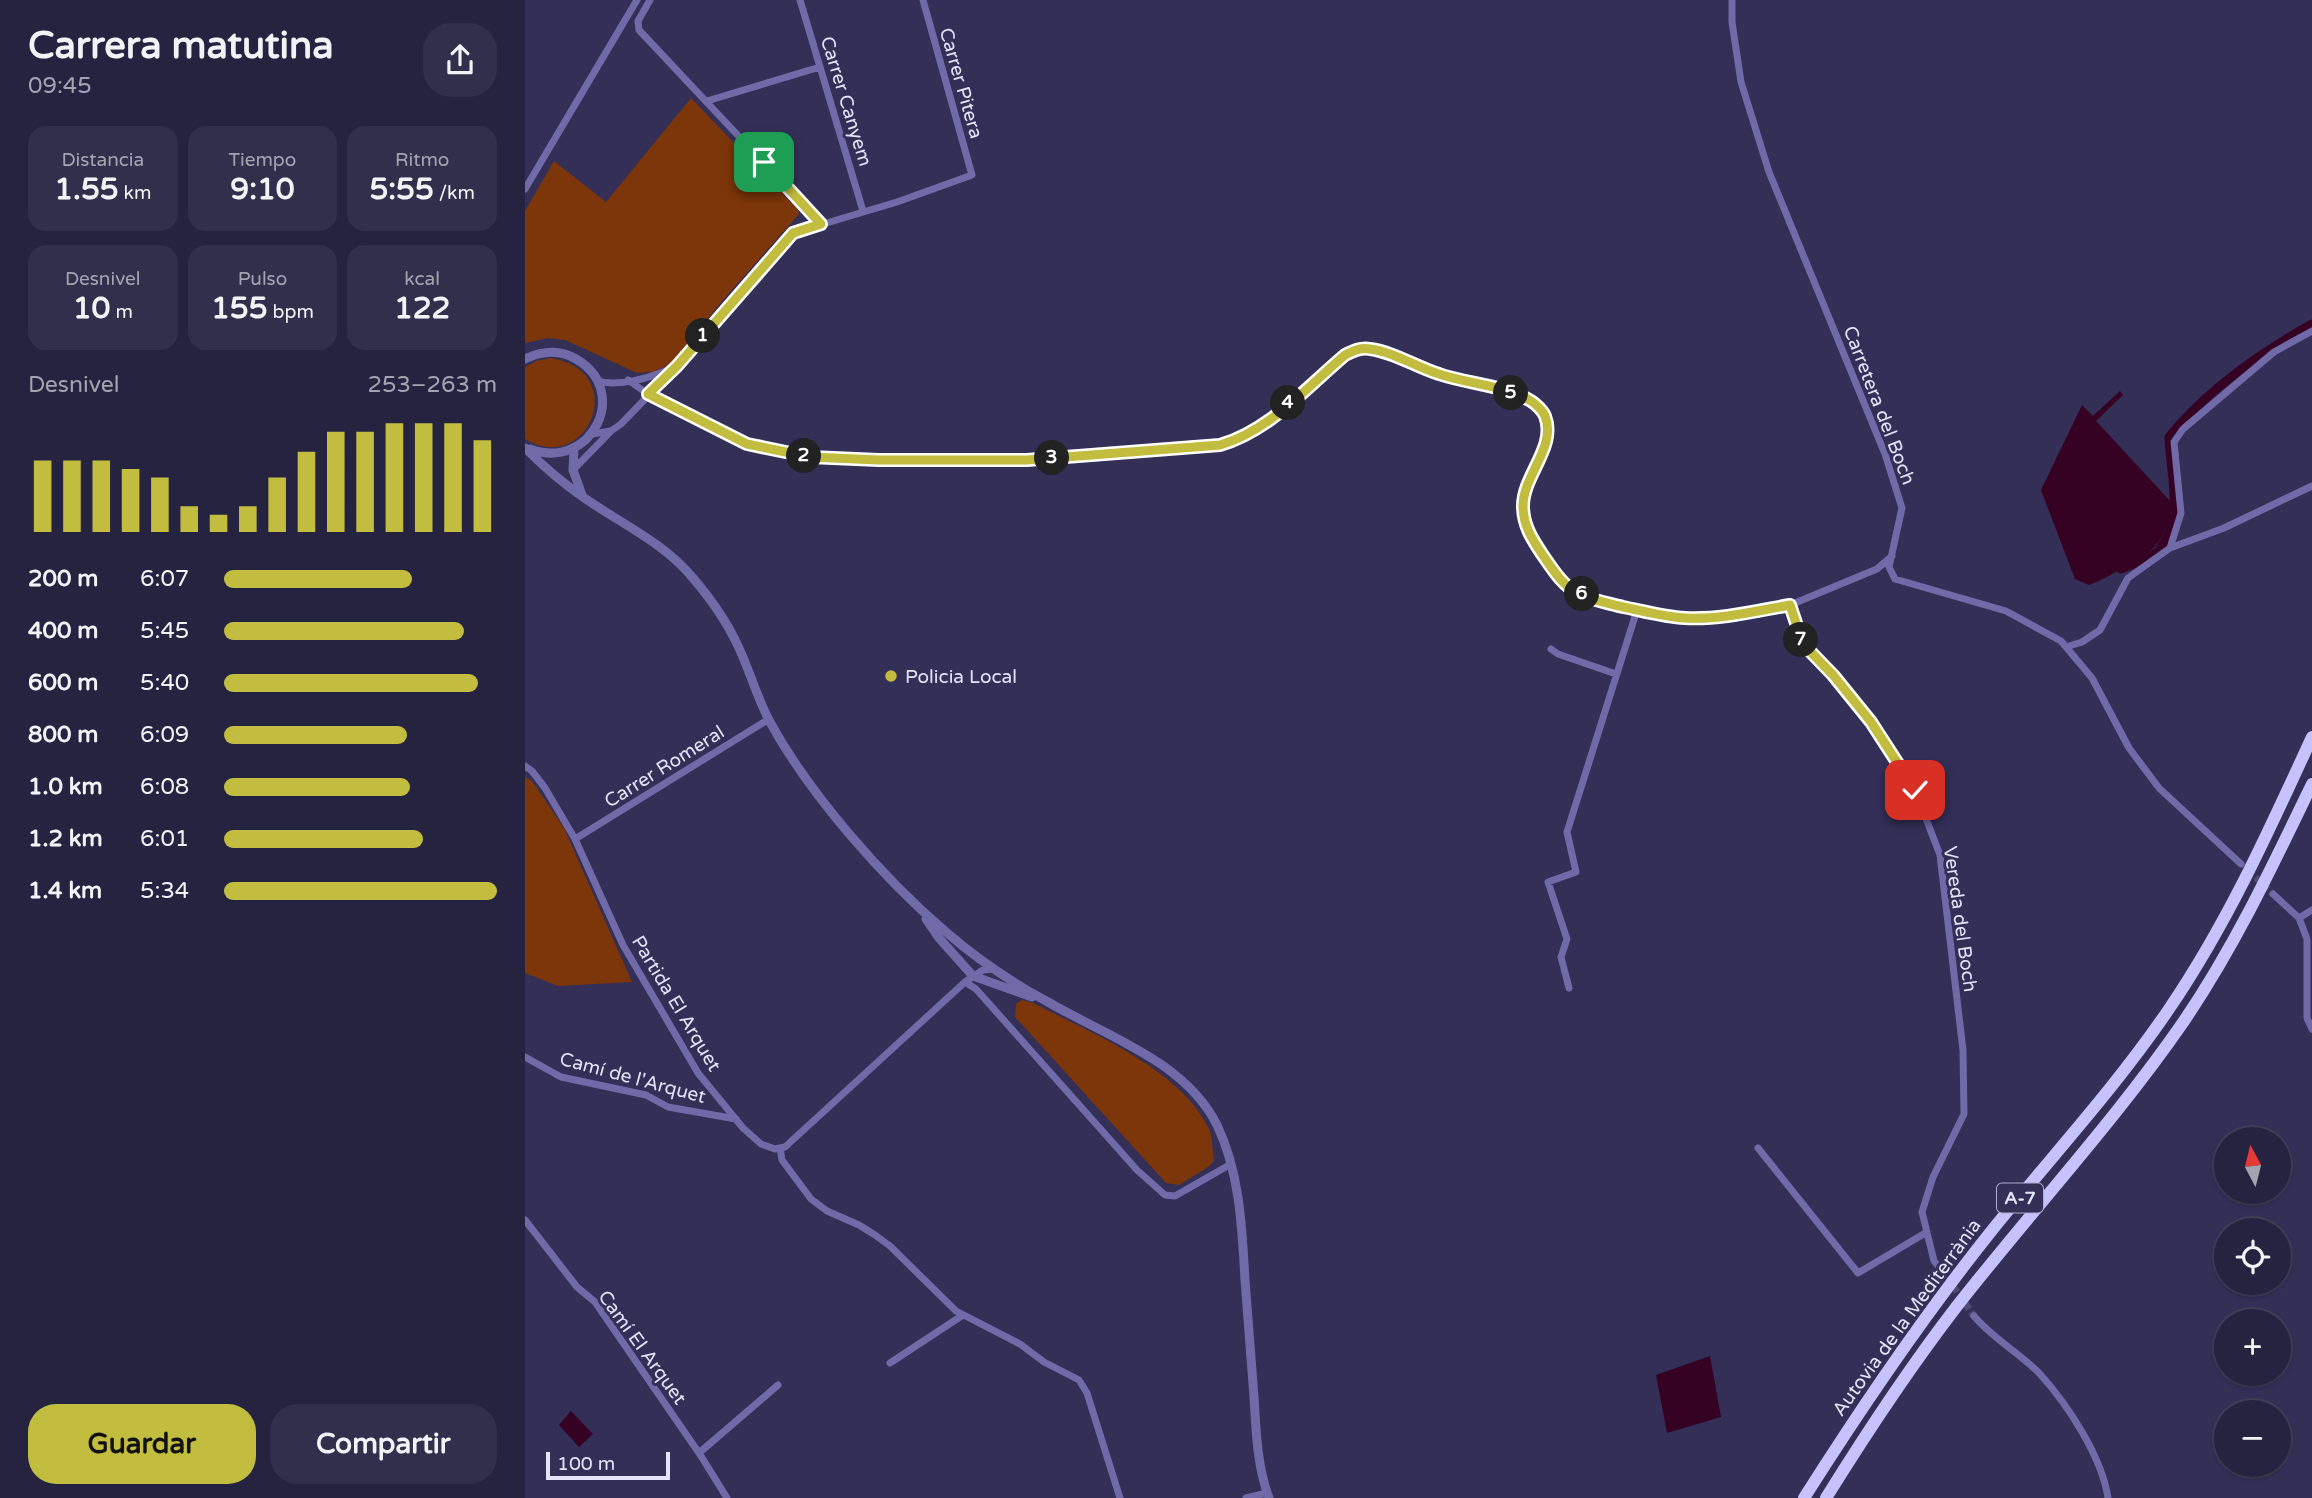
<!DOCTYPE html>
<html lang="es">
<head>
<meta charset="utf-8">
<style>
	:root { --surface:#262341; --page:#322f4c; --text:#f1f3f6; --muted:#a4a4b1; --line:#42405a; --accent:#c2bd3f }
	body { margin:0; font-family:"Varela Round",sans-serif; background:var(--page); color:var(--text); height:100vh; display:flex; flex-direction:column; font-size:26px; white-space:nowrap }
	* { box-sizing:border-box; margin:0 }
	p { font-size:23px; color:var(--muted) }
	.icon { flex:none; width:38px; height:38px; fill:none; stroke:currentColor; stroke-width:2; stroke-linecap:round; stroke-linejoin:round }
	.map { position:relative; flex:1; overflow:hidden }
	.drawer { display:flex; flex-direction:column; background:var(--surface); width:525px }
	.drawer>* { flex:none }
	.needle { width:46px; rotate:353deg }
	.buttons { position:absolute; left:1689px; top:1127px; display:grid; gap:14px }
	.buttons a { display:grid; place-items:center; width:77px; height:77px; border-radius:50%; background:var(--surface); box-shadow:0 2px 5px #0004,0 0 0 2px var(--line); font-size:35px }
	.scale { position:absolute; left:21px; bottom:18px; width:124px; box-sizing:border-box; padding-left:7px; border:4px solid #e4e3fc; border-top:0; font-size:19px; line-height:24px; white-space:nowrap; color:#e4e3fc; -webkit-text-stroke:5px #332f57; paint-order:stroke }
	.pin { position:absolute; display:grid; place-items:center; width:60px; height:60px; color:#fff; margin:-30px; border-radius:14px; box-shadow:0 4px 10px #0006 }
	.km { position:absolute; width:35px; height:35px; margin:-18px; border-radius:50%; background:#222; color:#fff; font-size:19px; line-height:35px; text-align:center }
	.round { display:grid; place-items:center; flex:none; width:74px; height:74px; border-radius:28px; background:var(--page) }
	.overview { display:flex; align-items:center; justify-content:space-between; height:119px; padding:0 28px }
	h1 { font-size:38px; font-weight:700; line-height:52px }
	.stats { display:grid; grid-template-columns:repeat(3,1fr); gap:10px; height:119px; padding:7px 28px }
	.stats div { display:grid; align-content:center; border-radius:18px; background:var(--page); text-align:center }
	.stats b { font-size:30px; font-weight:700 }
	.stats small { font-size:19px; font-weight:400 }
	.stats p { font-size:19px }
	.chart { height:196px; padding:14px 28px }
	.chart p { display:flex; justify-content:space-between }
	.chart svg { width:100%; height:126px; margin-top:7px; stroke:var(--accent); stroke-width:6 }
	.primary-button { display:flex; gap:14px; margin-top:auto; padding:14px 28px }
	.primary-button a { flex:1; height:80px; border-radius:28px; background:var(--accent); color:#111; font-size:28px; font-weight:700; line-height:80px; text-align:center }
	.primary-button a+a { background:var(--page); color:var(--text) }
	ul { padding:0 28px; list-style:none; font-size:23px }
	li { display:grid; grid-template-columns:112px 84px 1fr; align-items:center; height:52px }
	li i { height:18px; border-radius:9px; background:var(--accent) }
	main { display:flex; flex:1; min-height:0 }
	.map>svg:first-child { display:block }
	.green { fill:#7d3609 }
	.water { fill:#360223 }
	.lines { fill:none; stroke-linecap:round; stroke-linejoin:round }
	.canal { stroke:#360223; stroke-width:9 }
	.minor-tunnel { stroke:#4e4a70; stroke-width:7; stroke-dasharray:7 3.5; stroke-linecap:butt }
	.minor { stroke:#706ba8; stroke-width:7 }
	.tertiary { stroke:#706ba8; stroke-width:9 }
	.motorway { stroke:#c5c2fe; stroke-width:12 }
	.route-casing { stroke:#fff; stroke-width:14 }
	.route { stroke:#c2bd3f; stroke-width:9 }
	.poi-dot { fill:#c2bd3f; stroke:#332f57; stroke-width:2.5 }
	.labels { text-anchor:middle; stroke-width:6; stroke-linejoin:round; paint-order:stroke }
	.shield { fill:#332f57; stroke:#afadca; stroke-width:2 }
	.shield-label { font-size:18px; font-weight:bold; fill:#e4e3fc }
	.street-label { font-size:19px; fill:#e4e3fc; stroke:#332f57 }
	.poi-label { font-size:19px; fill:#e4e3fc; stroke:#332f57; text-anchor:start }
</style>
</head>
<body>
<main>
<section class="drawer">
<div class="overview"><div><h1>Carrera matutina</h1><p>09:45</p></div><a class="round"><svg class="icon" aria-label="share" viewBox="0 0 24 24"><path d="M12 15V3M7 8l5-5 5 5M5 13v7h14v-7"/></svg></a></div>
<div class="stats">
<div><p>Distancia</p><b>1.55<small> km</small></b></div>
<div><p>Tiempo</p><b>9:10</b></div>
<div><p>Ritmo</p><b>5:55<small> /km</small></b></div>
</div>
<div class="stats">
<div><p>Desnivel</p><b>10<small> m</small></b></div>
<div><p>Pulso</p><b>155<small> bpm</small></b></div>
<div><p>kcal</p><b>122</b></div>
</div>
<div class="chart"><p><span>Desnivel</span>253–263 m</p>
<svg viewBox="0 0 160 44" preserveAspectRatio="none"><path d="M5 44V19M15 44V19M25 44V19M35 44V22M45 44V25M55 44V35M65 44V38M75 44V35M85 44V25M95 44V16M105 44V9M115 44V9M125 44V6M135 44V6M145 44V6M155 44V12"/></svg>
</div>
<ul>
<li><b>200 m</b>6:07<i style="width:69%"></i></li>
<li><b>400 m</b>5:45<i style="width:88%"></i></li>
<li><b>600 m</b>5:40<i style="width:93%"></i></li>
<li><b>800 m</b>6:09<i style="width:67%"></i></li>
<li><b>1.0 km</b>6:08<i style="width:68%"></i></li>
<li><b>1.2 km</b>6:01<i style="width:73%"></i></li>
<li><b>1.4 km</b>5:34<i style="width:100%"></i></li>
</ul>
<div class="primary-button"><a>Guardar</a><a>Compartir</a></div>
</section>
<div class="map">
<svg width="1787" height="1498" viewBox="0 0 1787 1498">
	<rect width="100%" height="100%" fill="#332f57"/>
	<path class="green" d="M166 98 273 210 274 214 197 301 147 364 127 372 112 373 40 340 23 338 0 343V211L29 161 81 202Z
		M26 358C107 372 62 477 0 439V367L11 361Z
		M0 777 7 781 39 828 107 982 33 986 0 973Z
		M497 1000 508 1003C564 1032 656 1069 684 1129 688 1138 687 1151 689 1161L683 1167 654 1185 641 1183 490 1017 491 1004Z"/>
	<path class="water" d="M1595 391 1598 395 1571 421 1646 502C1643 542 1628 552 1595 570 1585 575 1575 581 1564 585L1550 579 1516 490 1557 405 1568 416Z
		M1185 1356 1196 1417 1142 1433 1131 1375Z
		M46 1411 68 1434 54 1447 34 1425Z"/>
	<g class="lines">
		<path class="canal" d="M1596 569C1607 564 1628 558 1635 549 1660 516 1645 474 1644 437 1682 390 1735 353 1787 324"/>
		<path class="minor-tunnel" d="M1723 870 1748 894
			M1416 1269 1449 1316"/>
		<path class="minor" d="M125 0 113 21 114 30 296 224
			M275 0 338 211
			M1207 0V22L1216 82 1244 172 1360 454 1377 508 1364 567 1370 579 1481 611 1536 641 1567 678 1604 748 1634 788 1716 864
			M182 101 295 67
			M0 189 112 0
			M103 380 123 394 222 445 285 457 354 460H502L694 445C743 431 781 388 820 355L831 349 844 348 913 374 985 393 1007 401 1019 414 1023 429 1021 444 998 493 1000 525 1033 578 1052 593 1124 613 1160 618 1198 616 1265 605 1352 569 1367 556
			M72 381C94 387 125 378 145 369
			M67 434 86 431 96 424 152 366 268 233 372 202 447 175 398 0
			M48 470 86 431
			M1645 548 1699 528 1787 486
			M1265 605 1278 644 1308 675 1346 722 1390 790 1415 855 1438 1050 1439 1114 1408 1177 1397 1212 1409 1261 1416 1269
			M1541 647 1557 642 1575 630 1603 578 1645 548 1656 513 1649 442 1658 429 1749 352 1787 331
			M1026 649 1033 654 1091 674
			M0 766 7 771 20 788 50 839 98 945 173 1073 218 1128 236 1144 250 1149 260 1147 440 982 458 970 468 969
			M50 839 244 719
			M1748 894 1774 918 1782 939V1018L1787 1029
			M1774 918 1787 910
			M440 982 451 989 612 1170 640 1195 650 1196 706 1164
			M1044 988 1036 957 1042 939 1023 882 1051 872 1042 832 1112 610
			M0 1057 36 1077 121 1095 143 1107 211 1119
			M255 1148 257 1160 286 1199 302 1211 334 1225 350 1235 365 1246 431 1311 495 1344 519 1362 554 1380 562 1393 595 1498
			M1233 1148 1333 1273 1402 1232
			M0 1220 52 1287 70 1302 176 1456 202 1498
			M1449 1316C1468 1339 1495 1353 1515 1374 1543 1405 1577 1457 1583 1498
			M365 1363 438 1315
			M174 1453 253 1385
			M721 1498 742 1493"/>
		<path class="tertiary" d="M0 359C17 351 34 349 51 359 107 391 66 472 5 449
			M0 448C18 466 36 482 58 497 96 524 137 541 168 578 185 598 202 622 213 646 225 671 232 698 245 722 285 795 358 878 421 932 452 959 486 982 523 1002 581 1036 660 1061 692 1125 715 1173 717 1228 720 1280 723 1319 726 1358 729 1397 731 1430 732 1466 744 1498
			M49 449 48 470 57 495
			M401 919 414 938 448 976 507 997"/>
		<path class="motorway" d="M1279 1498C1338 1405 1399 1315 1468 1229 1527 1156 1591 1087 1644 1009 1702 924 1744 831 1787 737
			M1301 1498C1342 1432 1385 1367 1432 1306 1507 1210 1590 1121 1659 1021 1710 946 1748 865 1787 784"/>
	</g>
	<g class="lines">
		<defs>
			<path id="route" d="M239 162 296 224 268 233 152 366 123 394 222 444 285 457 354 460H502L695 445C744 431 781 388 820 355 828 351 836 347 845 349 869 352 891 367 914 374 943 384 979 385 1006 401 1011 404 1018 411 1020 416 1032 447 998 475 998 506 998 525 1007 539 1017 554 1027 568 1036 584 1052 593 1065 600 1083 603 1098 607 1118 611 1139 617 1160 618 1195 620 1231 611 1265 605L1278 644 1308 675 1346 722 1390 790"/>
		</defs>
		<use href="#route" class="route-casing"/>
		<use href="#route" class="route"/>
	</g>
	<circle class="poi-dot" cx="366" cy="676" r="7"/>
	<g class="labels">
		<rect class="shield" x="1472" y="1183.5" width="46" height="29" rx="5"/>
		<g class="shield-label">
			<text x="1495" y="1204">A-7</text>
		</g>
		<g class="street-label">
			<text transform="translate(437 83) rotate(74)" y="7">Carrer Pitera</text>
			<text transform="translate(322 101) rotate(73)" y="7">Carrer Canyem</text>
			<text transform="translate(1355 405) rotate(69)" y="7">Carretera del Boch</text>
			<text transform="translate(139 766) rotate(-32)" y="7">Carrer Romeral</text>
			<text transform="translate(1436 919) rotate(82)" y="7">Vereda del Boch</text>
			<text transform="translate(152 1003) rotate(59)" y="7">Partida El Arquet</text>
			<text transform="translate(108 1077) rotate(15)" y="7">Camí de l'Arquet</text>
			<text transform="translate(1381 1317) rotate(-54)" y="7">Autovia de la Mediterrània</text>
			<text transform="translate(118 1347) rotate(54)" y="7">Camí El Arquet</text>
		</g>
		<g class="poi-label">
			<text x="380" y="683">Policia Local</text>
		</g>
	</g>
</svg>
<div class="buttons">
<a><svg class="needle" viewBox="-14 -14 28 28"><path d="M0-13l5 13h-10z" fill="#e53935"/><path d="M0 13l5-13h-10z" fill="#a4a4b1"/></svg></a>
<a><svg class="icon" aria-label="locate" viewBox="0 0 24 24"><circle cx="12" cy="12" r="6"/><path d="M12 2v4M12 18v4M2 12h4M18 12h4"/></svg></a>
<a>+</a>
<a>−</a>
</div>
<div class="scale">100 m</div>
<div class="pin" style="left:239px;top:162px;background:#1e9e55"><svg class="icon" aria-label="arrive" viewBox="0 0 24 24"><path d="M6 21V4h12l-3 4 3 4H6"/></svg></div>
<div class="pin" style="left:1390px;top:790px;background:#d93025"><svg class="icon" aria-label="check" viewBox="0 0 24 24"><path d="M5 12l5 5 9-10"/></svg></div>
<b class="km" style="left:178px;top:336px">1</b>
<b class="km" style="left:279px;top:456px">2</b>
<b class="km" style="left:527px;top:458px">3</b>
<b class="km" style="left:763px;top:403px">4</b>
<b class="km" style="left:986px;top:393px">5</b>
<b class="km" style="left:1057px;top:594px">6</b>
<b class="km" style="left:1276px;top:640px">7</b>
</div>
</main>
</body>
</html>
